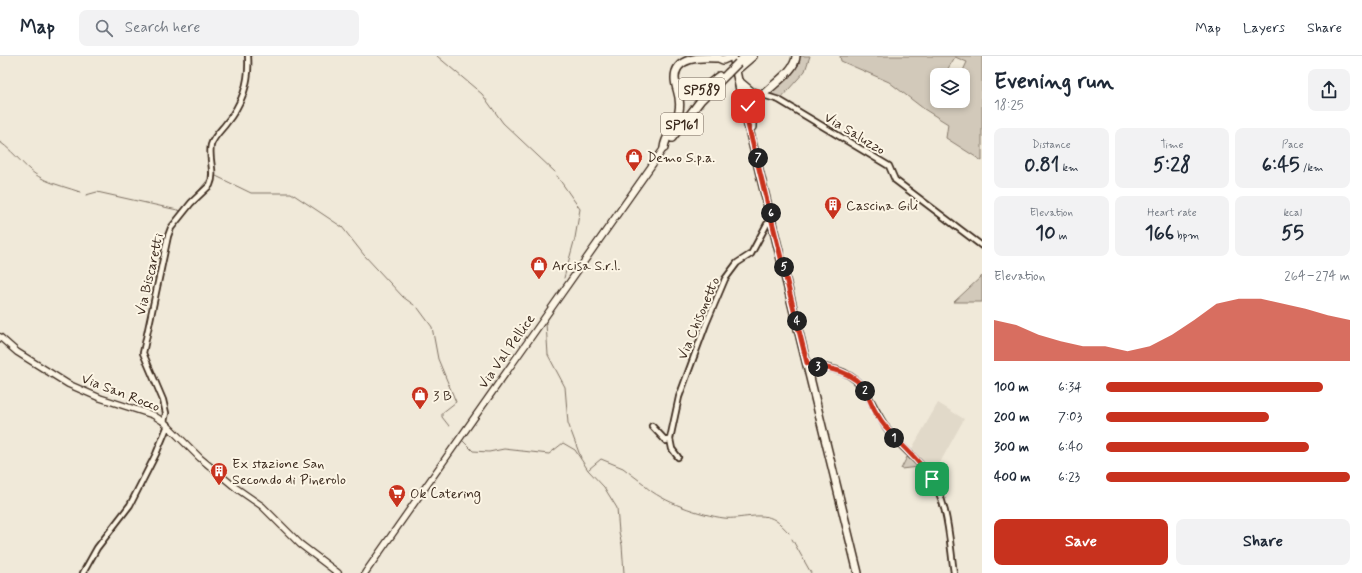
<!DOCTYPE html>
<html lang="en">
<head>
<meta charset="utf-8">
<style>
	:root { --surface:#fff; --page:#f2f2f3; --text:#1f2937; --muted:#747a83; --line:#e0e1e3; --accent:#c8321e }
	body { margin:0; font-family:Mynerve,sans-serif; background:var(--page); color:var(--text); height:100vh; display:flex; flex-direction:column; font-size:15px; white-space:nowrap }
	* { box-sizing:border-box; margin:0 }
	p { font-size:13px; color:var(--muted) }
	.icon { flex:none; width:22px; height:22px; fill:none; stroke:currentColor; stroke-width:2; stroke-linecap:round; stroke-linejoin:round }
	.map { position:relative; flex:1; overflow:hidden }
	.details { display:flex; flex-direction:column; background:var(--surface); width:380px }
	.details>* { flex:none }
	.controls { position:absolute; left:930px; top:12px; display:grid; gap:8px }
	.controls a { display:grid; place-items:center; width:40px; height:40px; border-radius:8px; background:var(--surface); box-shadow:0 2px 6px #0003; font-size:20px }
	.pin { position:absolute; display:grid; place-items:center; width:34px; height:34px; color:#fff; margin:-17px; border-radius:8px; box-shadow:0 2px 6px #0006 }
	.km { position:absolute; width:20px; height:20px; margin:-10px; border-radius:50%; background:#222; color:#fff; font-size:11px; line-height:20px; text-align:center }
	.round { display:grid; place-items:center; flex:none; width:42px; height:42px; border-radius:8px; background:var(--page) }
	.headline { display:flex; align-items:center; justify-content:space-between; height:68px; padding:0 12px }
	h1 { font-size:22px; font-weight:700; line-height:30px }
	.figures { display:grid; grid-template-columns:repeat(3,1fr); gap:6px; height:68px; padding:4px 12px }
	.figures div { display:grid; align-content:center; border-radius:8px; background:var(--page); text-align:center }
	.figures b { font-size:20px; font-weight:700 }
	.figures small { font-size:11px; font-weight:400 }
	.figures p { font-size:11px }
	.chart { height:112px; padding:8px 12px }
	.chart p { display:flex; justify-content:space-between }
	.chart svg { width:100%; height:72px; margin-top:4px; fill:var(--accent); opacity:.7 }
	.action { display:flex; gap:8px; margin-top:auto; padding:8px 12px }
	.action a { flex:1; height:46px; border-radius:8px; background:var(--accent); color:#fff; font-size:16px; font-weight:700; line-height:46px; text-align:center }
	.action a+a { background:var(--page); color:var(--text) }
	ul { padding:0 12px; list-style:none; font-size:13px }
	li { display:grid; grid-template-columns:64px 48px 1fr; align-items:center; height:30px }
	li i { height:10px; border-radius:5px; background:var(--accent) }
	header { display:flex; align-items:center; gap:24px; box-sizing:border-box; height:56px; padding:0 20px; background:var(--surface); border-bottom:1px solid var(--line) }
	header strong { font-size:19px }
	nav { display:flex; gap:22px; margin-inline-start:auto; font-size:14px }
	.search { width:280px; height:36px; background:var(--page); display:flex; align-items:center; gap:10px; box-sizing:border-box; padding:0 14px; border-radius:8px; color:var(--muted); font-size:15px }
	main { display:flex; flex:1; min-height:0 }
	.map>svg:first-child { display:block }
	.built { fill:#e1d9c9 }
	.green { fill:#d2c9ba; stroke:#867a6c; fill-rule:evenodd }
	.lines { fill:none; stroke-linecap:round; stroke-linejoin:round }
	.stream { stroke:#7e7163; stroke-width:1 }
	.minor-casing { stroke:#3b2a1e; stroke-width:8 }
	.tertiary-casing { stroke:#3b2a1e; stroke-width:8 }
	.primary-casing { stroke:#3b2a1e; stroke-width:10 }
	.minor { stroke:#fcf5e5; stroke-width:4.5 }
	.tertiary { stroke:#fcf5e5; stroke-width:5.5 }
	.primary { stroke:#fcf5e5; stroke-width:7 }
	.primary-bridge-casing { stroke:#3b2a1e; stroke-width:10; stroke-linecap:butt }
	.primary-bridge { stroke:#fcf5e5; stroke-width:7 }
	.route-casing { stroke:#fff; stroke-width:8 }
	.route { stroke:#c8321e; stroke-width:5 }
	.labels { text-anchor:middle; stroke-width:4; stroke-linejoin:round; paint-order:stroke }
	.shield { fill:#fcf5e5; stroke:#75675a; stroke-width:1 }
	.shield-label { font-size:13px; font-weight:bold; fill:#3b2a1e }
	.street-label { font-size:14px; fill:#3b2a1e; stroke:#fcf5e5 }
	.poi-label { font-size:14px; fill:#3b2a1e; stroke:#fcf5e5; text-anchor:start }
</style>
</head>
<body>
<header>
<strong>Map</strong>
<div class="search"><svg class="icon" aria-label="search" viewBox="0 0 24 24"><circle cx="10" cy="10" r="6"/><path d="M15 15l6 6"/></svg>Search here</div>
<nav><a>Map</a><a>Layers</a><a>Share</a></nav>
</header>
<main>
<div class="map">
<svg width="982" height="517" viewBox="0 0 982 517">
	<rect width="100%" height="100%" fill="#f0e9d9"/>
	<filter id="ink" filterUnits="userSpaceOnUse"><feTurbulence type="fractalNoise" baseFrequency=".025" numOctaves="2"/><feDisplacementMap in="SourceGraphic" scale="8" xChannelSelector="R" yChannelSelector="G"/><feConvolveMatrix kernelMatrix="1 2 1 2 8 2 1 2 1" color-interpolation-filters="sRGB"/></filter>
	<g filter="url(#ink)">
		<path class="built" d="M938 347 964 363 937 412 928 413 910 396Z"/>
		<path class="green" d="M800 0H810L805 15 780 43 770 36 798 10Z
			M840 0H982V105L946 82 948 68 924 53 889 26 841 5ZM955 1 967 6 961 19H963V45H937V19H944Z
			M982 220V246H954Z
			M907 401 918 411 901 413Z"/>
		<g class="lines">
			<path class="stream" d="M437 0 482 38 503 67 555 116
				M0 86C16 97 27 116 45 124 56 129 69 132 80 136
				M216 120 251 137H291L342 171 364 199 403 241 414 249
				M557 120 580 153 575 182 564 222
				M86 139 97 136 182 155 210 121
				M418 252 432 271 438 303 456 346 442 357V361L449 370
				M546 267 548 299 565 331 568 367 581 402
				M463 385 473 395 489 396 504 393 549 398 563 387 575 394 588 414 604 431 617 452 619 476 622 489 624 517
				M589 413 601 403 623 412 644 428
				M645 430C662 446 701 459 724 462 740 464 761 455 775 464 780 467 785 473 789 477
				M792 483 811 517"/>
			<defs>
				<path id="minor" d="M763 39 779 44 889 110 895 124 982 190
					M807 307C822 312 837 311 850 320 868 331 874 354 886 371 897 388 914 400 927 416 949 444 949 483 954 517
					M164 366 166 357 163 344 143 297 168 180 171 172 191 147 210 129C216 116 208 103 211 89 213 82 220 75 225 69 242 48 250 27 248 0
					M652 370 666 385 670 383
					M678 401 672 393 670 383 679 341 706 268 725 223 737 207 751 198 767 168 773 165
					M83 517 97 492 130 449 156 398 168 369"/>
				<path id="tertiary" d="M0 281 17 296 68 328 100 342 153 359 164 366 200 402 236 432 262 450 300 488 338 517
					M365 517 664 92"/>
				<path id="primary" d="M714 0 723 4 732 0
					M733 0 743 49 858 517
					M738 7 745 0
					M739 12 753 0
					M740 26 752 36 763 39
					M678 30C691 47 707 29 719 20
					M752 71C752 63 752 54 756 47 766 31 795 18 796 0
					M672 82 701 44 728 17
					M664 92C665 79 677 69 679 55 682 39 675 34 675 22 675 1 701 1 716 2"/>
			</defs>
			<use href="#minor" class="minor-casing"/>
			<use href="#tertiary" class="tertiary-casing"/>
			<use href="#primary" class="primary-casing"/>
			<use href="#minor" class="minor"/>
			<use href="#tertiary" class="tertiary"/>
			<use href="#primary" class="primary"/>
			<defs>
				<path id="primary-bridge" d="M728 17 738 7"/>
			</defs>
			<use href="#primary-bridge" class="primary-bridge-casing"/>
			<use href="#primary-bridge" class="primary-bridge"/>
		</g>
	</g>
	<g class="lines" filter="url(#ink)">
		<defs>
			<path id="route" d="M748 50 743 48 807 307C824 313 841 312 856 324 866 331 869 344 875 355 890 382 915 398 932 423"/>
		</defs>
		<use href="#route" class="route-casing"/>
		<use href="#route" class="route"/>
	</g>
	<defs>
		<symbol id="shop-pin" viewBox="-11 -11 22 30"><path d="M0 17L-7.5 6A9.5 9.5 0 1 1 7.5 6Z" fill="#c8321e" stroke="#fcf5e5"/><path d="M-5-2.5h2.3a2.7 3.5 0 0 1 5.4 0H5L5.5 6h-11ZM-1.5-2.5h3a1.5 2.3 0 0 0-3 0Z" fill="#fff"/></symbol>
		<symbol id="building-pin" viewBox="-11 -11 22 30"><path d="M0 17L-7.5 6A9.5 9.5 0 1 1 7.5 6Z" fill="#c8321e" stroke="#fcf5e5"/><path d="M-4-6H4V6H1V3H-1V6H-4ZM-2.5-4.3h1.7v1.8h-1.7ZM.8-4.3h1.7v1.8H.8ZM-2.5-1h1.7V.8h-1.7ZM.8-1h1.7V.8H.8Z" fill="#fff"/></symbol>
		<symbol id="supermarket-pin" viewBox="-11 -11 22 30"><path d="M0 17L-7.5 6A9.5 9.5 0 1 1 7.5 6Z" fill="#c8321e" stroke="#fcf5e5"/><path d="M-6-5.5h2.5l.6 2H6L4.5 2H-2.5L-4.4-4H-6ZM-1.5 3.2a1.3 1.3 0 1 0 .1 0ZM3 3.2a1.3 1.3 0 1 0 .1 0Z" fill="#fff"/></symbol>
	</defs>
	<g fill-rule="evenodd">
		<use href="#shop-pin" x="624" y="91" width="20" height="27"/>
		<use href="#building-pin" x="823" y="139" width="20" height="27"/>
		<use href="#shop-pin" x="529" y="199" width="20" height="27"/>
		<use href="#shop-pin" x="410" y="329" width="20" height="27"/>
		<use href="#building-pin" x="209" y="405" width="20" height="27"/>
		<use href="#supermarket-pin" x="387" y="427" width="20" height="27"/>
	</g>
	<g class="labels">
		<g class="shield">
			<rect x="679" y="22" width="46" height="22" rx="3"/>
			<rect x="661" y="57" width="42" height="22" rx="3"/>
		</g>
		<g class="shield-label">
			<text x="702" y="38">SP589</text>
			<text x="682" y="73">SP161</text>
		</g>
		<g class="street-label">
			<text transform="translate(855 77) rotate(31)" y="5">Via Saluzzo</text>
			<text transform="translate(149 218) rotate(-77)" y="5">Via Biscaretti</text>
			<text transform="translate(698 262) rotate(-67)" y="5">Via Chisonetto</text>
			<text transform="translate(506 295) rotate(-55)" y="5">Via Val Pellice</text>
			<text transform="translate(121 336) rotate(21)" y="5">Via San Rocco</text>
		</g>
		<g class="poi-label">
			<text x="647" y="106">Demo S.p.a.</text>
			<text x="846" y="154">Cascina Gili</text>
			<text x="552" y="214">Arcisa S.r.l.</text>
			<text x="433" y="344">3 B</text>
			<text x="232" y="412">Ex stazione San<tspan x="232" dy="16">Secondo di Pinerolo</tspan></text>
			<text x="410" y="442">Ok Catering</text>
		</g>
	</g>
</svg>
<div class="controls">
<a><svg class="icon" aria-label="layers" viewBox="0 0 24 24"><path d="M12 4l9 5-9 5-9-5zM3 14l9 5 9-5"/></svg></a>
</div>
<div class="pin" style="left:932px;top:423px;background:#1e9e55"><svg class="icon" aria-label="arrive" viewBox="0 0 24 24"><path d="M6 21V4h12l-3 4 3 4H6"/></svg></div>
<div class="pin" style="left:748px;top:50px;background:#d93025"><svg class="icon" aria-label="check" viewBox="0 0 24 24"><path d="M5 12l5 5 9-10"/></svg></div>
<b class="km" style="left:894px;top:382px">1</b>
<b class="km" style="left:865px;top:335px">2</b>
<b class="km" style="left:818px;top:311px">3</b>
<b class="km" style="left:797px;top:265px">4</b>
<b class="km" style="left:784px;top:211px">5</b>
<b class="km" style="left:771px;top:157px">6</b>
<b class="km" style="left:758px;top:102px">7</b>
</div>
<section class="details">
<div class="headline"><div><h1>Evening run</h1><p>18:25</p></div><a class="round"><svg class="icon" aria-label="share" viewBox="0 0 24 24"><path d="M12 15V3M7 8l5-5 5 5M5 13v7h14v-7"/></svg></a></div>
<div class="figures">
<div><p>Distance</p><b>0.81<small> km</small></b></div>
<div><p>Time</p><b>5:28</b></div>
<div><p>Pace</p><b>6:45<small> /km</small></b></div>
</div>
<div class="figures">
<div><p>Elevation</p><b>10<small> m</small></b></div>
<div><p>Heart rate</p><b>166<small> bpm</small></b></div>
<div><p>kcal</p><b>55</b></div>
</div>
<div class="chart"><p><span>Elevation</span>264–274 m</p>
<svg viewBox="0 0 160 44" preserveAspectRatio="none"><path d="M0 44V19L10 22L20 28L30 32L40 35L50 35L60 38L70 35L80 28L90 19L100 9L110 6L120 6L130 9L140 12L150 16L160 19V44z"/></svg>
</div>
<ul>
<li><b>100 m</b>6:34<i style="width:89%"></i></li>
<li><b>200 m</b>7:03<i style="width:67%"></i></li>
<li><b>300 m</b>6:40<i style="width:83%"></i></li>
<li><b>400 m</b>6:23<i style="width:100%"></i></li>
</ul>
<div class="action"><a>Save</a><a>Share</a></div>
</section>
</main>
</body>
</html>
